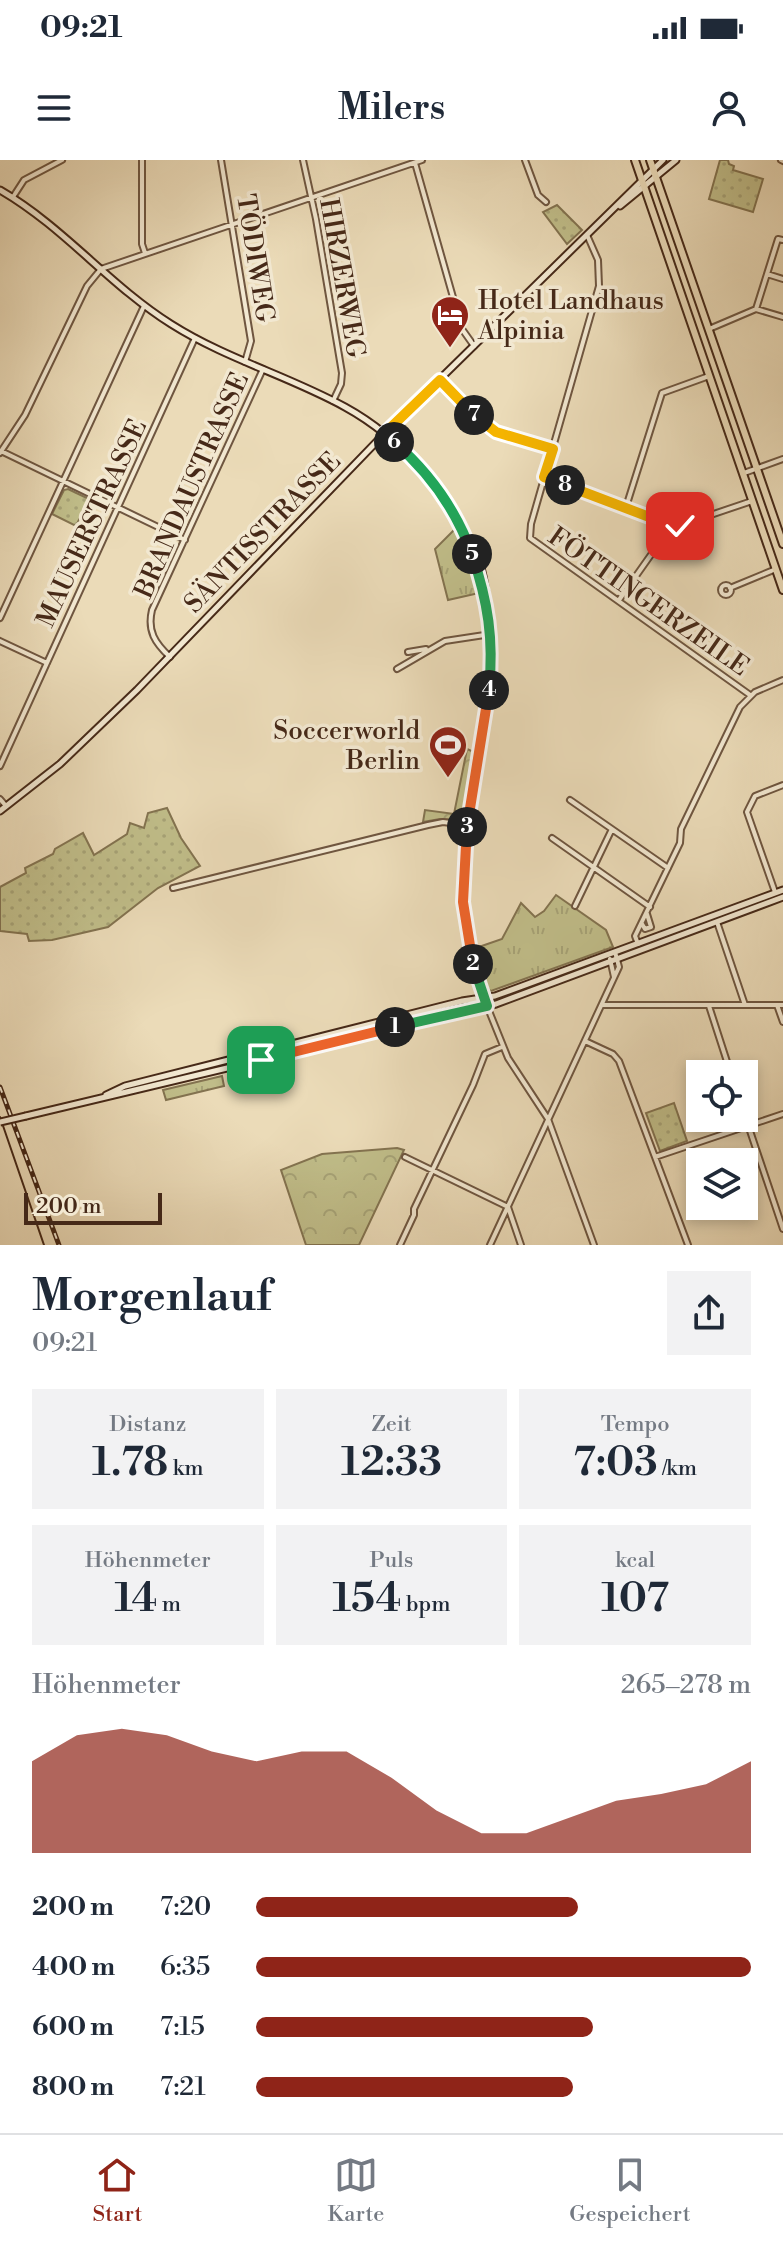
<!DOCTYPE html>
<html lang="de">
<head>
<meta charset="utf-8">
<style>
	:root { --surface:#fff; --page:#f2f2f3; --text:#1f2937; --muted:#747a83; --line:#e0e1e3; --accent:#8f2418 }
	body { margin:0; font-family:"Libre Bodoni",serif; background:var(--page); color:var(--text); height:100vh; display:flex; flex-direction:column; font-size:30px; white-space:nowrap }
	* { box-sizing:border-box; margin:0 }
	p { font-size:26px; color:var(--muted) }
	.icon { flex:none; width:44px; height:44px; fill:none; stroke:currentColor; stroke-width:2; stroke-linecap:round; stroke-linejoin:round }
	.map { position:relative; height:1085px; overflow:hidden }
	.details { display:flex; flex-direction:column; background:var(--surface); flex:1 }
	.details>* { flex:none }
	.buttons { position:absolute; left:686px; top:900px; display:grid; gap:16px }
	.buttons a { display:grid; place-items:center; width:72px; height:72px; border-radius:0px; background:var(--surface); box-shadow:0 4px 12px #0003; font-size:40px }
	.scale { position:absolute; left:24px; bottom:20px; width:138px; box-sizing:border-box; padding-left:8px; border:4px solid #462918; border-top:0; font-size:22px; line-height:28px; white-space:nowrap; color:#462918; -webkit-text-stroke:6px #f2e8d1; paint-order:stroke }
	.pin { position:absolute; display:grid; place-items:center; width:68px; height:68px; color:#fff; margin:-34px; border-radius:16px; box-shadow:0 4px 12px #0006 }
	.km { position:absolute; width:40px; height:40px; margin:-20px; border-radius:50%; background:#222; color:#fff; font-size:22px; line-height:40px; text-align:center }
	.round { display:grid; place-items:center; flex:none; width:84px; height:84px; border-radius:0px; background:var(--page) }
	.overview { display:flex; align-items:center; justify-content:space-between; height:136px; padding:0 32px }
	h1 { font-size:44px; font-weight:600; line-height:60px }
	.metrics { display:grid; grid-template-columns:repeat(3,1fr); gap:12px; height:136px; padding:8px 32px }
	.metrics div { display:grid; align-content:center; border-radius:0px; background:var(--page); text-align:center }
	.metrics b { font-size:40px; font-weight:600 }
	.metrics small { font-size:22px; font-weight:400 }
	.metrics p { font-size:22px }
	.chart { height:224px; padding:16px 32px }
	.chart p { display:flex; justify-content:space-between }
	.chart svg { width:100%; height:144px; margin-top:8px; fill:var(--accent); opacity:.7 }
	ul { padding:0 32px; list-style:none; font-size:26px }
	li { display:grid; grid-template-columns:128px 96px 1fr; align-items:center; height:60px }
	li i { height:20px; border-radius:10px; background:var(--accent) }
	.status { display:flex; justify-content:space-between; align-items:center; height:56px; padding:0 40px; background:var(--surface); direction:ltr }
	.status svg { height:22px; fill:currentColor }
	header { display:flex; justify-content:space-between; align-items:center; height:104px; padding:0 32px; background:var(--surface); font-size:36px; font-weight:600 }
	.tabs { display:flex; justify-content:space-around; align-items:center; height:112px; border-top:2px solid var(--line); background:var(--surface); font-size:22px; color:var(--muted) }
	.tabs a { display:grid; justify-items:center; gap:4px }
	.tabs .selected { color:var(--accent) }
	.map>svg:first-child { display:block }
	.grass { fill:url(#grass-tufts); stroke:#837350; stroke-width:2 }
	.forest { fill:url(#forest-crowns); stroke:#837350; stroke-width:2 }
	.park { fill:url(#park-dots); stroke:#837350; stroke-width:2 }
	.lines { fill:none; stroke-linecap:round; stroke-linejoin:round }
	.street-casing { stroke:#6f5640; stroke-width:8 }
	.secondary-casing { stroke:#462918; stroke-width:9 }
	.primary-casing { stroke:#462918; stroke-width:10 }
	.street { stroke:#f2e8d1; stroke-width:4 }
	.secondary { stroke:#f2e8d1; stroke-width:5 }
	.primary { stroke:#ebdbb8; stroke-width:6 }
	.tram { stroke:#462918; stroke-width:2 }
	.rail-casing { stroke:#462918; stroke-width:5 }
	.rail { stroke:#f2e8d1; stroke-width:2; stroke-dasharray:6; stroke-linecap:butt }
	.secondary-bridge-casing { stroke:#462918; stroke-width:9; stroke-linecap:butt }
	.secondary-bridge { stroke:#f2e8d1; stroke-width:5 }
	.split-1-casing { stroke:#fff; stroke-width:16 }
	.split-2-casing { stroke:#fff; stroke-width:16 }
	.split-3-casing { stroke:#fff; stroke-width:16 }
	.split-4-casing { stroke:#fff; stroke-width:16 }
	.split-5-casing { stroke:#fff; stroke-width:16 }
	.split-6-casing { stroke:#fff; stroke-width:16 }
	.split-7-casing { stroke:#fff; stroke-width:16 }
	.split-8-casing { stroke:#fff; stroke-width:16 }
	.split-9-casing { stroke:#fff; stroke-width:16 }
	.split-1 { stroke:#f0652b; stroke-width:10 }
	.split-2 { stroke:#22a559; stroke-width:10 }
	.split-3 { stroke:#f0652b; stroke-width:10 }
	.split-4 { stroke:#f0652b; stroke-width:10 }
	.split-5 { stroke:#22a559; stroke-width:10 }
	.split-6 { stroke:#22a559; stroke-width:10 }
	.split-7 { stroke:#f5b400; stroke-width:10 }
	.split-8 { stroke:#f5b400; stroke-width:10 }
	.split-9 { stroke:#f5b400; stroke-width:10 }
	.labels { text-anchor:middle; stroke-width:7; stroke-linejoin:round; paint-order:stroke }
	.street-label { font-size:26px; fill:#462918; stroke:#f2e8d1 }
	.poi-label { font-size:26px; fill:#462918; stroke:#f2e8d1; text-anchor:start }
</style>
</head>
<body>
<div class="status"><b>09:21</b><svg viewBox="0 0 49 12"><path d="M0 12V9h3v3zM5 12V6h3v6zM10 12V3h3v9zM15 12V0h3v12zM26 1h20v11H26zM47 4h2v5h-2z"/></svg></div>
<header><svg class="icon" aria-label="menu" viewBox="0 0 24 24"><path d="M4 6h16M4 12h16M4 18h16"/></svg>Milers<svg class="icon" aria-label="person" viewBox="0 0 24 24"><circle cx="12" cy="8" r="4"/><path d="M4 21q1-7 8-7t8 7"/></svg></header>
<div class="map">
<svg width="783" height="1085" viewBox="0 0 783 1085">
	<defs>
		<pattern id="grass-tufts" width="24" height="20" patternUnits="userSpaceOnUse" patternTransform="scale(2)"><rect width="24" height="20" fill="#c0bd89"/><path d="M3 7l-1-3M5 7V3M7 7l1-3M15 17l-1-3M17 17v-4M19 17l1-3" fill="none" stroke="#a6a276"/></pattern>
		<pattern id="forest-crowns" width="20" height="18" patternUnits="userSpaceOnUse" patternTransform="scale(2)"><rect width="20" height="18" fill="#c0bd89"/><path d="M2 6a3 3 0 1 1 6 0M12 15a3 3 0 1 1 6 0" fill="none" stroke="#a6a276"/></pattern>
		<pattern id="park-dots" width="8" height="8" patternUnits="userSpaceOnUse" patternTransform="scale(2)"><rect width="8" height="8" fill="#c0bd89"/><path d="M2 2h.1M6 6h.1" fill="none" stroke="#a6a276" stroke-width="1.8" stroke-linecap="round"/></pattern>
	</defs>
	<rect width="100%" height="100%" fill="#ebdbb8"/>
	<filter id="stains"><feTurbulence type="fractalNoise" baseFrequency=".0025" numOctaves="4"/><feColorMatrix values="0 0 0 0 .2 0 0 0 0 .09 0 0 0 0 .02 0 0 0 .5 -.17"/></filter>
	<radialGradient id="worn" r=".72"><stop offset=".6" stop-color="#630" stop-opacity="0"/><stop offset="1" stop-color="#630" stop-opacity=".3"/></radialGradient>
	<path class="grass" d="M455 369 468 398 479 433 448 440 435 389Z
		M556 735 606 770 613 787 491 831 488 829 476 788 502 779 521 743 535 757 544 751Z
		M222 916 224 926 166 940 163 930Z"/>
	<path class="forest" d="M467 589 474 592 462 657 458 660 440 659 423 662 425 650 454 654Z
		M397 988 404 990 359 1085H306L281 1010 322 994Z"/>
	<path class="park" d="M720 0H728L729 4 734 6 733 10 763 19 753 52 709 39Z
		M557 45 582 70 567 84 543 52Z
		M68 329 89 339 76 366 52 354 64 330Z
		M167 648 181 678 200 706 158 728 108 767 52 780 29 781 27 774 0 771V727L26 713 25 708 53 694 55 689 83 673 94 695 127 674 130 663 144 668 148 653Z
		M674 943 687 981 660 991 646 953Z"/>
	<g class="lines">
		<defs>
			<path id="street" d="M142 0V84L145 93
				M221 0 251 181 245 202
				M303 0 316 59 342 213 341 224 333 241
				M525 0 538 35 546 42
				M781 0 783 1
				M415 3 462 169 474 186
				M13 37 24 20 62 0
				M587 75 598 100 599 126 531 364 530 378 750 535
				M767 114 783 119
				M756 149 778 79 783 80
				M709 169 756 149 783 157
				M440 220 488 268 553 289
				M1 291 185 380
				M0 293 25 255 87 126 101 109 422 0
				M744 313 783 299
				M544 317 675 367 752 341
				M626 347 662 233 709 216
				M721 430a5 5 0 1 1 10 0a5 5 0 1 1-10 0Z
				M730 428 776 409
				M619 440 672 365
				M0 458 144 146
				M0 481 47 503
				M408 492 426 489
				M170 497C155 483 147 471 152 450L263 209
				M397 509 445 481 491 474
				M0 606 195 178
				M0 639 6 646
				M570 640 668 708
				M552 678 650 747
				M173 728 428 665 443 662 466 665
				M775 732 747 652 755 636 783 625
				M575 746 612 669
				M717 762 745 845
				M642 764 645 769 651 767 647 754
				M638 784 635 776 680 683 681 669 740 547 755 532 783 520
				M610 799 614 817
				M602 845H783
				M777 845 783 862
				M487 846 508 898 548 959 594 1085
				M709 846 731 914
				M585 881 613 894 619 901 688 1085
				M744 953 783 1069
				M405 997 508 1047
				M655 997 783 954
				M508 1047 521 1085
				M400 1085 414 1055V1049L473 925 485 894 502 887
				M490 1085 619 807 615 792"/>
			<path id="secondary" d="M0 30C64 67 109 125 171 164 226 199 289 216 345 247 407 281 439 329 474 388 486 409 493 481 491 507 487 581 462 654 462 728 463 770 473 808 487 846
				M620 46 676 0
				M0 651 60 604 137 530 385 273 663 0
				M106 935 125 926 462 841 495 836 783 730
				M26 956 496 844 783 737"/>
			<path id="primary" d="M635 0 783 430
				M650 0 783 384"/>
		</defs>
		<use href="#street" class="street-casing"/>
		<use href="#secondary" class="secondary-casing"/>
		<use href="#primary" class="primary-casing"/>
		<use href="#street" class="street"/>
		<use href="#secondary" class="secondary"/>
		<use href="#primary" class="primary"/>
		<path class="tram" d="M0 957 44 1085"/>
		<defs>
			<path id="rail" d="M0 927 59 1085"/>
		</defs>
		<use href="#rail" class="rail-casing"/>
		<use href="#rail" class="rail"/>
		<defs>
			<path id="secondary-bridge" d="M0 962 26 956"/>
		</defs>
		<use href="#secondary-bridge" class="secondary-bridge-casing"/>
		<use href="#secondary-bridge" class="secondary-bridge"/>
	</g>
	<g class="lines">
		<defs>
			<path id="split-1" d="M261 900 395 867"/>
			<path id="split-2" d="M395 867 487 846 473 804"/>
			<path id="split-3" d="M467 667 463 742 473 804"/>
			<path id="split-4" d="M467 667 489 530"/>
			<path id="split-5" d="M472 394C488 442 494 479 489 530"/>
			<path id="split-6" d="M394 282C430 313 456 350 472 394"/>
			<path id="split-7" d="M394 282 385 273 440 220 474 255"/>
			<path id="split-8" d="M474 255 496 272 553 289 544 317 565 325"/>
			<path id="split-9" d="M565 325 673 366H680"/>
		</defs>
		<use href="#split-1" class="split-1-casing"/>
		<use href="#split-2" class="split-2-casing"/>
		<use href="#split-3" class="split-3-casing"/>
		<use href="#split-4" class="split-4-casing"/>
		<use href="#split-5" class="split-5-casing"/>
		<use href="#split-6" class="split-6-casing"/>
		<use href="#split-7" class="split-7-casing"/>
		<use href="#split-8" class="split-8-casing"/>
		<use href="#split-9" class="split-9-casing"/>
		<use href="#split-1" class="split-1"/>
		<use href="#split-2" class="split-2"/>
		<use href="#split-3" class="split-3"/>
		<use href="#split-4" class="split-4"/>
		<use href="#split-5" class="split-5"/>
		<use href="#split-6" class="split-6"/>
		<use href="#split-7" class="split-7"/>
		<use href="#split-8" class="split-8"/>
		<use href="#split-9" class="split-9"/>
	</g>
	<defs>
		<symbol id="hotel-pin" viewBox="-11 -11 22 30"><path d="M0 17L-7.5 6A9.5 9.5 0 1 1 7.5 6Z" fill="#8f2418" stroke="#f2e8d1"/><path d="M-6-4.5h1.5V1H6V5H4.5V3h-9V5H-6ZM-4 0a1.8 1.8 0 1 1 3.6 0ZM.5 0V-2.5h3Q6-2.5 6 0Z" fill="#fff"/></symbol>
		<symbol id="stadium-pin" viewBox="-11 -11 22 30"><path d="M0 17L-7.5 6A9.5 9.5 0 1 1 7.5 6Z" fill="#8f2418" stroke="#f2e8d1"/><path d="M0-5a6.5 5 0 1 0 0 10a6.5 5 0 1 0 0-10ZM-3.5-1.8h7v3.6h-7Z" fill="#fff"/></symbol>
	</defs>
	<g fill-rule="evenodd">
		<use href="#hotel-pin" x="428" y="133" width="44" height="60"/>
		<use href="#stadium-pin" x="426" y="563" width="44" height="60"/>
	</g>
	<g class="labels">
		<g class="street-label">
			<text transform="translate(256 98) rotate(81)" y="9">TÖDIWEG</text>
			<text transform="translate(343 118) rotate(80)" y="9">HIRZERWEG</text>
			<text transform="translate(191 325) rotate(-66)" y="9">BRANDAUSTRASSE</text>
			<text transform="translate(91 363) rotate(-65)" y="9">MAUSERSTRASSE</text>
			<text transform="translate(262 372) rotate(-46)" y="9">SÄNTISSTRASSE</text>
			<text transform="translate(649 441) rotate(35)" y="9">FÖTTINGERZEILE</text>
		</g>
		<g class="poi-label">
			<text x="478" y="149">Hotel Landhaus<tspan x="478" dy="30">Alpinia</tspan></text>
			<text x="420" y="579" text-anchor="end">Soccerworld<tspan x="420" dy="30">Berlin</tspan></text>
		</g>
	</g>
	<rect width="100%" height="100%" filter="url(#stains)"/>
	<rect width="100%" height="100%" fill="url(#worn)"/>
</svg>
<div class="buttons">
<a><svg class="icon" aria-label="locate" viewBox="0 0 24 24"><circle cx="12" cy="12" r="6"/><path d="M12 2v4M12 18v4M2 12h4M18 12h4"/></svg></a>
<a><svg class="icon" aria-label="layers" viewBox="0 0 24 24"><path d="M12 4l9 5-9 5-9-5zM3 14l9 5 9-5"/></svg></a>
</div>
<div class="scale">200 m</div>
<div class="pin" style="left:261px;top:900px;background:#1e9e55"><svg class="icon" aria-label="arrive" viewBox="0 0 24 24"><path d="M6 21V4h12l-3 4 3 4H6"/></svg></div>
<div class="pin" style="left:680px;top:366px;background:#d93025"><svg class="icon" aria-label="check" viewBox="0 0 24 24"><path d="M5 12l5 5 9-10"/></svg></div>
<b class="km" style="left:395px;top:867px">1</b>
<b class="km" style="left:473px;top:804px">2</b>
<b class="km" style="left:467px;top:667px">3</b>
<b class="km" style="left:489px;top:530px">4</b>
<b class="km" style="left:472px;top:394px">5</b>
<b class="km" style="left:394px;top:282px">6</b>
<b class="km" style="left:474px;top:255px">7</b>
<b class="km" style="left:565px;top:325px">8</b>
</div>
<section class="details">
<div class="overview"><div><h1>Morgenlauf</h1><p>09:21</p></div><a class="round"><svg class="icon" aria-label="share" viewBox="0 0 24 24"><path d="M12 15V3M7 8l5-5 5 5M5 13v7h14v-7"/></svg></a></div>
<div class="metrics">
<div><p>Distanz</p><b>1.78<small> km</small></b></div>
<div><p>Zeit</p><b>12:33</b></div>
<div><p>Tempo</p><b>7:03<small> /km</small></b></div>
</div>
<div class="metrics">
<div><p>Höhenmeter</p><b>14<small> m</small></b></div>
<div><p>Puls</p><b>154<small> bpm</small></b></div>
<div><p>kcal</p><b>107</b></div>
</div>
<div class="chart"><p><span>Höhenmeter</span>265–278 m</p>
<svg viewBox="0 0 160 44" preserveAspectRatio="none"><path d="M0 44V16L10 8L20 6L30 8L40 13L50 16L60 13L70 13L80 21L90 31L100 38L110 38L120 33L130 28L140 26L150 23L160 16V44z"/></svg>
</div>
<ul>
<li><b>200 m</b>7:20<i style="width:65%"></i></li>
<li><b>400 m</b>6:35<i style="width:100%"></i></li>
<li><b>600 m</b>7:15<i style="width:68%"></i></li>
<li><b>800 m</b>7:21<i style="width:64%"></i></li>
</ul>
</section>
<nav class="tabs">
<a class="selected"><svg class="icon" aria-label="home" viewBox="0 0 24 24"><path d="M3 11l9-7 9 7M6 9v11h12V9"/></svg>Start</a>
<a><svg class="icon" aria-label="map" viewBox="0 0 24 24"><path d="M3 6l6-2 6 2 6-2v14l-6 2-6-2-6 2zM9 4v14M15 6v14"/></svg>Karte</a>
<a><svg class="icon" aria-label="saved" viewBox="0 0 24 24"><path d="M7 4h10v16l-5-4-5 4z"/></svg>Gespeichert</a>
</nav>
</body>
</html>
